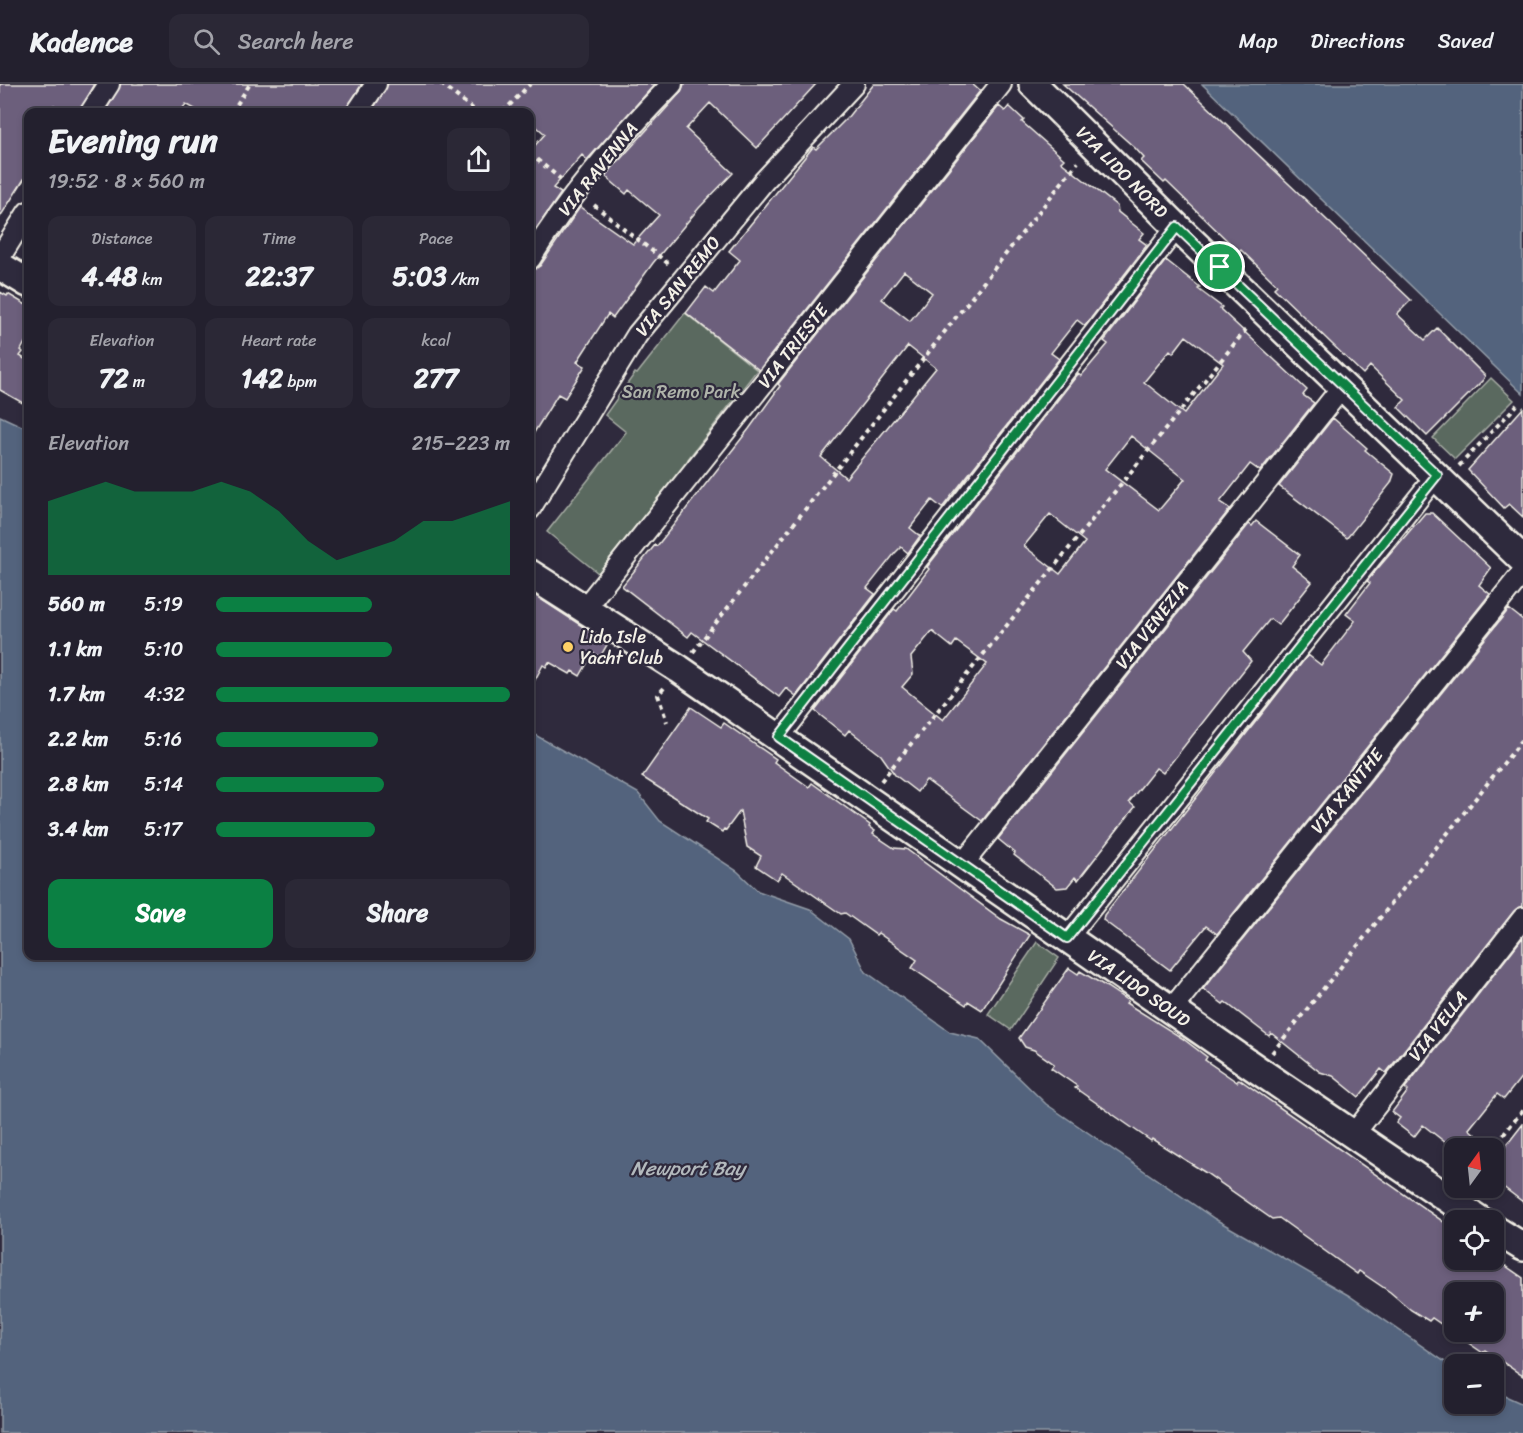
<!DOCTYPE html>
<html lang="en">
<head>
<meta charset="utf-8">
<style>
	:root { --surface:#23202e; --page:#2b2836; --text:#f1f3f6; --muted:#a3a3aa; --line:#403e4a; --accent:#0b8043 }
	body { margin:0; font-family:Sriracha,sans-serif; background:var(--page); color:var(--text); height:100vh; display:flex; flex-direction:column; font-size:22px; white-space:nowrap }
	* { box-sizing:border-box; margin:0 }
	p { font-size:20px; color:var(--muted) }
	.icon { flex:none; width:33px; height:33px; fill:none; stroke:currentColor; stroke-width:2; stroke-linecap:round; stroke-linejoin:round }
	.map { position:relative; flex:1; overflow:hidden }
	.details { position:absolute; left:24px; top:24px; width:510px; height:852px; display:flex; flex-direction:column; background:var(--surface); border-radius:12px; box-shadow:0 3px 9px #0003,0 0 0 2px var(--line) }
	.details>* { flex:none }
	.needle { width:39px; rotate:15deg }
	.controls { position:absolute; left:1444px; top:1054px; display:grid; gap:12px }
	.controls a { display:grid; place-items:center; width:60px; height:60px; border-radius:12px; background:var(--surface); box-shadow:0 3px 9px #0003,0 0 0 2px var(--line); font-size:30px }
	.pin { position:absolute; display:grid; place-items:center; width:51px; height:51px; color:#fff; margin:-26px; border:3px solid #fff; border-radius:50%; box-shadow:0 2px 6px #0007 }
	.round { display:grid; place-items:center; flex:none; width:63px; height:63px; border-radius:12px; background:var(--page) }
	.summary { display:flex; align-items:center; justify-content:space-between; height:102px; padding:0 24px }
	h1 { font-size:33px; font-weight:700; line-height:45px }
	.stats { display:grid; grid-template-columns:repeat(3,1fr); gap:9px; height:102px; padding:6px 24px }
	.stats div { display:grid; align-content:center; border-radius:12px; background:var(--page); text-align:center }
	.stats b { font-size:26px; font-weight:700 }
	.stats small { font-size:16px; font-weight:400 }
	.stats p { font-size:16px }
	.chart { height:168px; padding:12px 24px }
	.chart p { display:flex; justify-content:space-between }
	.chart svg { width:100%; height:108px; margin-top:6px; fill:var(--accent); opacity:.7 }
	.action { display:flex; gap:12px; margin-top:auto; padding:12px 24px }
	.action a { flex:1; height:69px; border-radius:12px; background:var(--accent); color:#fff; font-size:24px; font-weight:700; line-height:69px; text-align:center }
	.action a+a { background:var(--page); color:var(--text) }
	ul { padding:0 24px; list-style:none; font-size:20px }
	li { display:grid; grid-template-columns:96px 72px 1fr; align-items:center; height:45px }
	li i { height:15px; border-radius:8px; background:var(--accent) }
	header { display:flex; align-items:center; gap:36px; box-sizing:border-box; height:84px; padding:0 30px; background:var(--surface); border-bottom:2px solid var(--line) }
	header strong { font-size:28px }
	nav { display:flex; gap:33px; margin-inline-start:auto; font-size:21px }
	.search { width:420px; height:54px; background:var(--page); display:flex; align-items:center; gap:15px; box-sizing:border-box; padding:0 21px; border-radius:12px; color:var(--muted); font-size:22px }
	.map>svg:first-child { display:block }
	.green { fill:#5a695f; stroke:#a7ada4; stroke-width:1.5 }
	.water { fill:#52647d; stroke:#939ca8; stroke-width:1.5 }
	.building { fill:#6c5f7c; stroke:#f4f1e8; stroke-width:1.5; fill-rule:evenodd }
	.lines { fill:none; stroke-linecap:round; stroke-linejoin:round }
	.street-casing { stroke:#f4f1e8; stroke-width:24 }
	.secondary-casing { stroke:#f4f1e8; stroke-width:32 }
	.path { stroke:#f4f1e8; stroke-width:4; stroke-dasharray:4.5 4.5; stroke-linecap:butt }
	.street { stroke:#2f2a3d; stroke-width:20 }
	.secondary { stroke:#2f2a3d; stroke-width:27 }
	.route-casing { stroke:#fff; stroke-width:12 }
	.route { stroke:#0b8043; stroke-width:8 }
	.poi-dot { fill:#ffd166; stroke:#2f2a3d; stroke-width:2 }
	.labels { text-anchor:middle; stroke-width:4.5; stroke-linejoin:round; paint-order:stroke }
	.street-label { font-size:18px; fill:#f4f1e8; stroke:#2f2a3d }
	.park-label { font-size:18px; fill:#afb4aa; stroke:#2f2a3d }
	.poi-label { font-size:18px; fill:#f4f1e8; stroke:#2f2a3d; text-anchor:start }
	.water-label { font-size:20px; font-style:italic; fill:#b3b9bd; stroke:#2f2a3d }
</style>
</head>
<body>
<header>
<strong>Kadence</strong>
<div class="search"><svg class="icon" aria-label="search" viewBox="0 0 24 24"><circle cx="10" cy="10" r="6"/><path d="M15 15l6 6"/></svg>Search here</div>
<nav><a>Map</a><a>Directions</a><a>Saved</a></nav>
</header>
<div class="map">
<svg width="1523" height="1349" viewBox="0 0 1523 1349">
	<rect width="100%" height="100%" fill="#2f2a3d"/>
	<filter id="ink" filterUnits="userSpaceOnUse"><feTurbulence type="fractalNoise" baseFrequency=".0167" numOctaves="2"/><feDisplacementMap in="SourceGraphic" scale="12" xChannelSelector="R" yChannelSelector="G"/><feConvolveMatrix kernelMatrix="1 2 1 2 8 2 1 2 1" color-interpolation-filters="sRGB"/></filter>
	<g filter="url(#ink)">
		<path class="green" d="M685 229 757 286 688 375 689 376 598 489 547 448 626 348 605 331 635 289 637 290Z
			M1491 294 1514 316 1455 375 1433 354Z
			M1037 858 1059 874 1011 946 988 930Z"/>
		<path class="water" d="M1202 0H1523V310Z
			M0 332 28 345V872H530V648L638 709 660 737 737 787 758 807 810 825 849 855 866 888 950 948 979 955 1046 1020 1215 1135 1348 1211 1455 1285V1320H1494V1307L1523 1320V1349H0Z"/>
		<path class="building" d="M0 0H95L79 28H65L54 21 49 28H28V89L0 133Z
			M121 0H362L345 28H200L186 20 180 28H105Z
			M388 0H655L587 76 582 71 553 104 561 109 530 154V67L545 50 530 37V28H371Z
			M684 0H816L757 64 710 19 686 45 733 89 699 124 653 179 613 234 608 230 577 278 585 282 565 314 558 310 530 355V187L540 182 580 123 633 160 659 131 629 106 626 110 605 92 681 8Z
			M874 0H972L980 7 759 286 686 229 706 203 714 209 740 176 729 167 813 63 816 65 847 34Z
			M1063 0H1184L1411 216 1397 230 1425 256 1437 244 1485 292 1483 296 1427 352 1398 323 1405 316 1370 282 1363 290 1274 204 1277 201 1241 166 1239 168 1166 97 1164 99 1141 77 1144 74 1135 64Z
			M999 22 1005 27 1009 22 1024 36 1022 38 1064 75 1061 78 1117 122 1118 128 1144 149 1139 155 1147 161 1085 242 1077 236 1051 269 1059 275 942 424 932 416 910 444 920 452 908 469 901 463 895 469 867 504 875 510 796 612 786 604 779 613 692 548 688 553 622 502 655 461 657 462 749 345 780 302 778 300ZM904 187 932 209 910 237 882 215ZM908 262 936 284 846 394 821 373Z
			M1166 176 1200 203 1198 205 1222 223 1220 225 1307 306 1303 311 1314 319 1260 387 1250 380 1220 418 1230 425 982 737 926 696 917 708 895 691 881 671 849 646 845 651 815 627 894 525 897 527 929 485 927 483 1078 290 1081 292 1108 260 1104 257ZM1186 252 1223 280 1184 330 1144 298 1170 266 1173 269ZM1131 352 1185 395 1159 426 1105 385ZM1050 430 1085 458 1060 490 1024 462ZM932 547 952 563 956 557 987 580 943 636 902 603 913 590 911 573Z
			M0 208 7 212 8 210 28 222V253L21 266 23 268 20 272 28 277V322L0 306Z
			M1523 324V433L1509 420 1504 424 1468 386Z
			M1333 334 1367 364 1365 366 1394 390 1391 399 1347 454 1279 402Z
			M1425 429H1432L1491 484 1479 501 1490 510 1217 850 1206 842 1170 886 1103 836 1104 831 1308 571 1321 581 1355 537 1346 530 1370 499 1367 497Z
			M1256 437 1300 471 1292 482 1312 498 1278 541 1270 535 1243 568 1251 577 1163 689 1156 684 1129 718 1135 723 1078 796 1075 793 1067 803 1057 804 1014 771 1015 769 998 755 1249 440 1252 442Z
			M530 508 608 559 600 573 593 569 580 592 572 587 570 590 549 578 546 583 543 581 530 605Z
			M1509 525 1523 536V822L1514 827 1386 989 1381 985 1359 1013 1333 992 1320 988 1271 949 1269 952 1225 918 1223 920 1203 905Z
			M691 623 721 643 724 639 776 675 774 678 809 703 812 699 870 741 869 743 875 747 873 750 894 764 906 765 1001 835 1030 851 982 926 968 917 966 921 912 884 917 876 878 849 876 851 845 829 841 830 782 789 777 796 756 782 761 772 747 763 740 727 726 746 724 745 722 748 706 738 708 735 642 693Z
			M1523 853V991L1504 1015 1497 1010 1469 1045 1475 1050 1463 1065 1455 1066 1423 1041 1414 1053 1396 1039 1400 1034 1392 1028 1408 1007 1405 1004Z
			M1069 884 1078 890 1080 887 1107 903 1128 917 1126 919 1182 954 1207 973 1205 976 1237 998 1239 995 1455 1146V1176H1497L1523 1194V1292L1485 1266 1483 1269 1432 1234 1429 1237 1411 1226 1390 1208 1359 1187 1357 1190 1279 1134 1272 1135 1206 1089 1152 1055 1151 1057 1075 1004 1077 1002 1051 984 1054 980 1034 966 1025 963 1019 954ZM1455 1209H1494V1248H1455Z
			M1523 1040V1118L1494 1096V1077Z"/>
		<g class="lines">
			<defs>
				<path id="street" d="M91 28 109 0
					M357 28 376 0
					M0 173 28 128
					M530 175C569 112 620 53 672 0
					M530 425 637 251 764 97 854 0
					M584 525 1001 0
					M779 653 1177 143
					M962 781 1343 302
					M1067 854 1437 391
					M1171 926 1523 488
					M1353 1051 1523 834"/>
				<path id="secondary" d="M1033 0 1177 143 1523 476
					M0 182 28 199
					M530 490 679 585 1258 986 1481 1137
					M1494 1145 1523 1163"/>
			</defs>
			<use href="#street" class="street-casing"/>
			<use href="#secondary" class="secondary-casing"/>
			<path class="path" d="M441 0 477 28
				M232 28 250 0
				M503 28 530 0
				M530 70 562 96
				M594 121 670 181
				M1459 382 1517 321
				M693 568 1078 78
				M664 604 658 611 667 638
				M881 697 1248 243
				M1272 969 1523 655
				M1492 1065 1523 1026"/>
			<use href="#street" class="street"/>
			<use href="#secondary" class="secondary"/>
		</g>
	</g>
	<g class="lines" filter="url(#ink)">
		<defs>
			<path id="route" d="M1177 143 1437 391 1067 854 779 653Z"/>
		</defs>
		<use href="#route" class="route-casing"/>
		<use href="#route" class="route"/>
	</g>
	<circle class="poi-dot" cx="568" cy="563" r="6"/>
	<g class="labels">
		<g class="street-label">
			<text transform="translate(598 85) rotate(-51)" y="6">VIA RAVENNA</text>
			<text transform="translate(1122 88) rotate(45)" y="6">VIA LIDO NORD</text>
			<text transform="translate(678 202) rotate(-51)" y="6">VIA SAN REMO</text>
			<text transform="translate(793 262) rotate(-52)" y="6">VIA TRIESTE</text>
			<text transform="translate(1152 541) rotate(-52)" y="6">VIA VENEZIA</text>
			<text transform="translate(1347 707) rotate(-51)" y="6">VIA XANTHE</text>
			<text transform="translate(1139 904) rotate(35)" y="6">VIA LIDO SOUD</text>
			<text transform="translate(1438 942) rotate(-52)" y="6">VIA YELLA</text>
		</g>
		<g class="park-label">
			<text x="681" y="314">San Remo Park</text>
		</g>
		<g class="poi-label">
			<text x="580" y="559">Lido Isle<tspan x="580" dy="21">Yacht Club</tspan></text>
		</g>
		<g class="water-label">
			<text x="688" y="1091">Newport Bay</text>
		</g>
	</g>
</svg>
<div class="controls">
<a><svg class="needle" viewBox="-14 -14 28 28"><path d="M0-13l5 13h-10z" fill="#e53935"/><path d="M0 13l5-13h-10z" fill="#a3a3aa"/></svg></a>
<a><svg class="icon" aria-label="locate" viewBox="0 0 24 24"><circle cx="12" cy="12" r="6"/><path d="M12 2v4M12 18v4M2 12h4M18 12h4"/></svg></a>
<a>+</a>
<a>−</a>
</div>
<div class="pin" style="left:1220px;top:183px;background:#1e9e55"><svg class="icon" aria-label="arrive" viewBox="0 0 24 24"><path d="M6 21V4h12l-3 4 3 4H6"/></svg></div>
<section class="details">
<div class="summary"><div><h1>Evening run</h1><p>19:52 · 8 × 560 m</p></div><a class="round"><svg class="icon" aria-label="share" viewBox="0 0 24 24"><path d="M12 15V3M7 8l5-5 5 5M5 13v7h14v-7"/></svg></a></div>
<div class="stats">
<div><p>Distance</p><b>4.48<small> km</small></b></div>
<div><p>Time</p><b>22:37</b></div>
<div><p>Pace</p><b>5:03<small> /km</small></b></div>
</div>
<div class="stats">
<div><p>Elevation</p><b>72<small> m</small></b></div>
<div><p>Heart rate</p><b>142<small> bpm</small></b></div>
<div><p>kcal</p><b>277</b></div>
</div>
<div class="chart"><p><span>Elevation</span>215–223 m</p>
<svg viewBox="0 0 160 44" preserveAspectRatio="none"><path d="M0 44V14L10 10L20 6L30 10L40 10L50 10L60 6L70 10L80 18L90 30L100 38L110 34L120 30L130 22L140 22L150 18L160 14V44z"/></svg>
</div>
<ul>
<li><b>560 m</b>5:19<i style="width:53%"></i></li>
<li><b>1.1 km</b>5:10<i style="width:60%"></i></li>
<li><b>1.7 km</b>4:32<i style="width:100%"></i></li>
<li><b>2.2 km</b>5:16<i style="width:55%"></i></li>
<li><b>2.8 km</b>5:14<i style="width:57%"></i></li>
<li><b>3.4 km</b>5:17<i style="width:54%"></i></li>
</ul>
<div class="action"><a>Save</a><a>Share</a></div>
</section>
</div>
</body>
</html>
